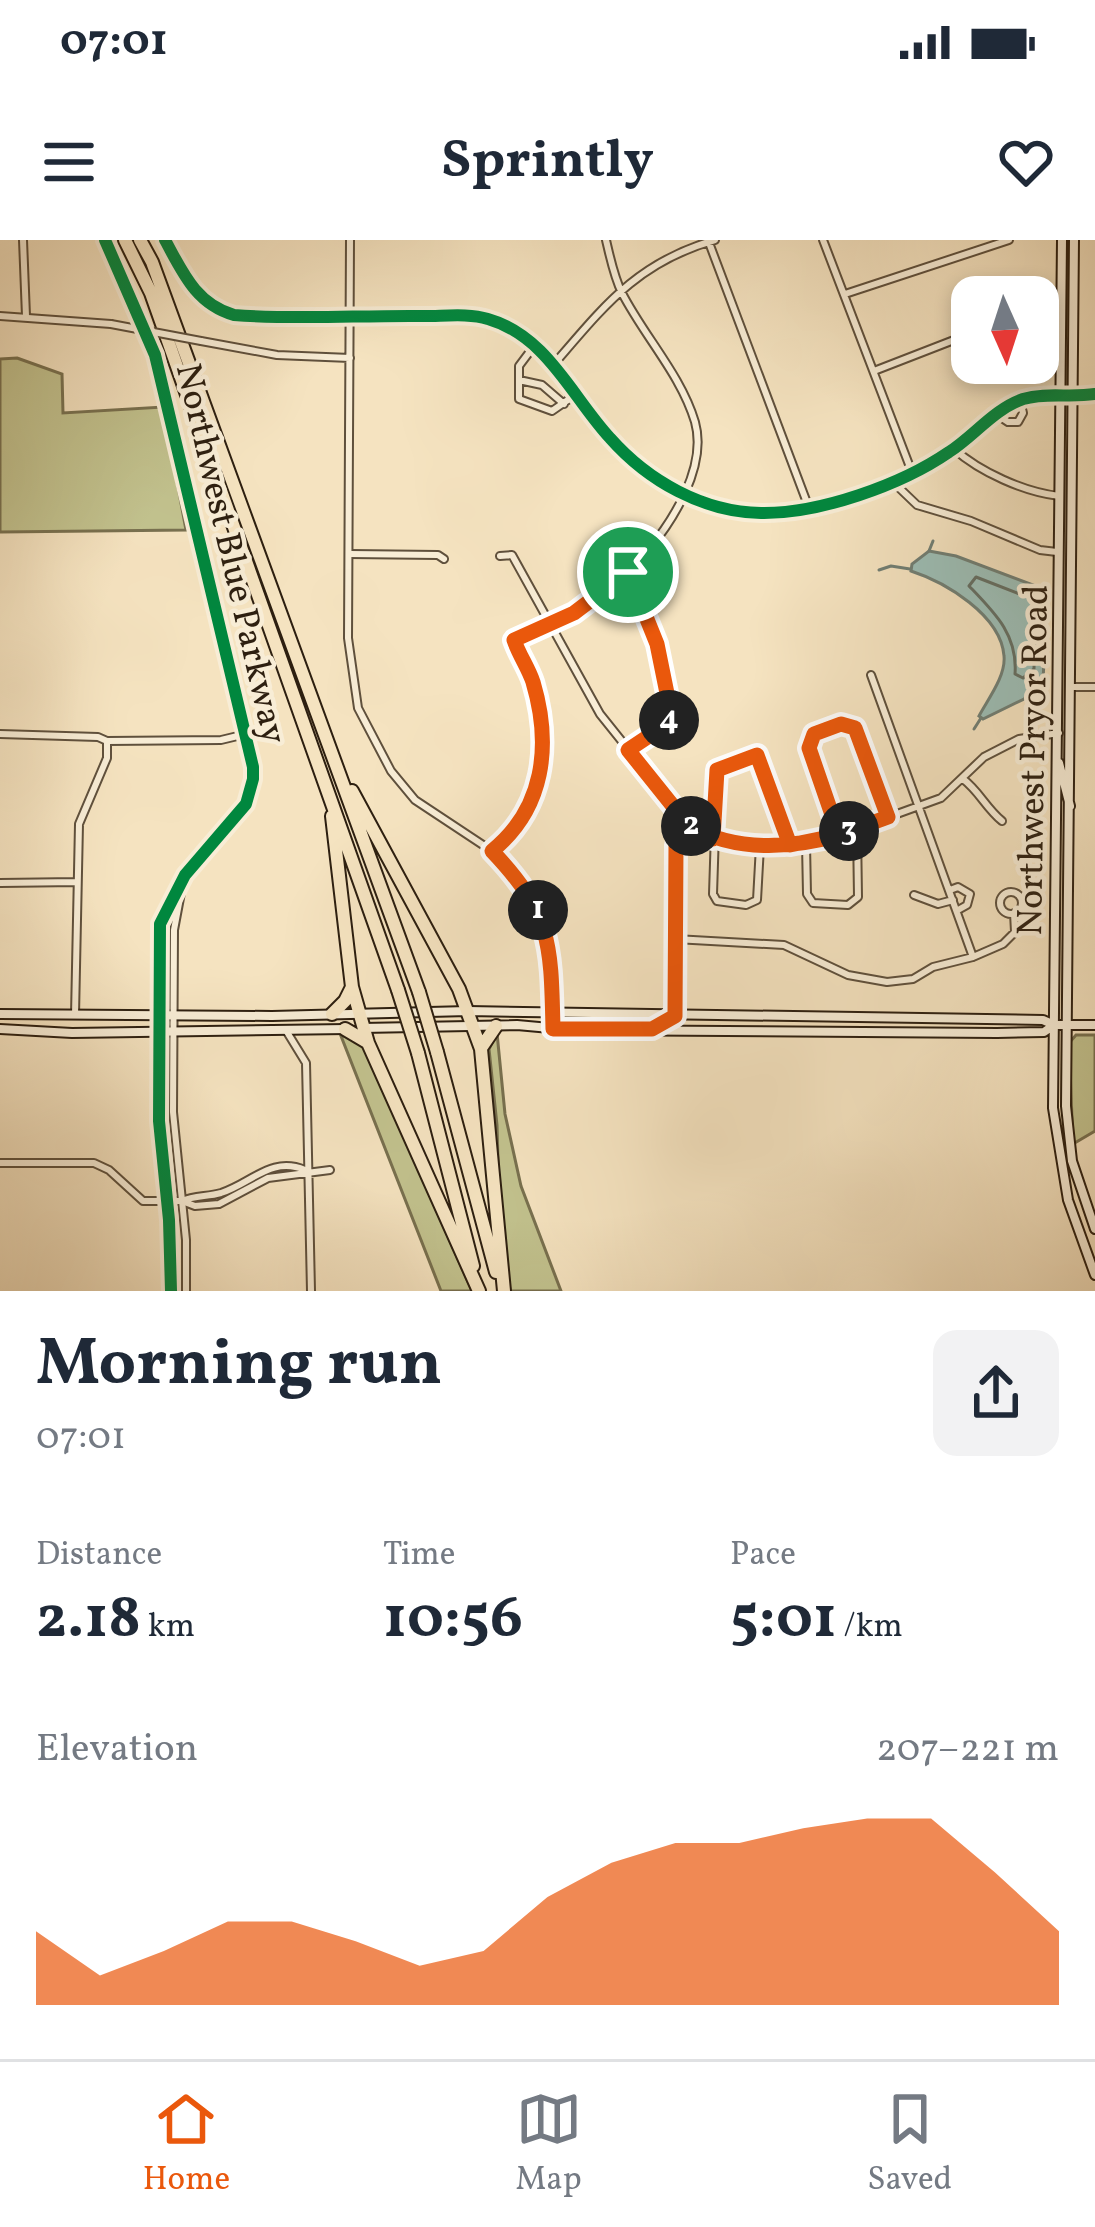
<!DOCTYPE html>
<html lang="en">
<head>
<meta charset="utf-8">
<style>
	:root { --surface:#fff; --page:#f2f2f3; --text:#1f2937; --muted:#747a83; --line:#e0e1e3; --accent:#ea580c }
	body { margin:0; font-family:Vollkorn,serif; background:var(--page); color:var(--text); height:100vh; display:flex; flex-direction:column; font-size:45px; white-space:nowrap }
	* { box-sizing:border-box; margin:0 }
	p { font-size:39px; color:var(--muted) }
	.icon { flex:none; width:66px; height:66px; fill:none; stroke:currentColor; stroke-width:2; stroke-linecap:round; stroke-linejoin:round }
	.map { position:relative; height:1051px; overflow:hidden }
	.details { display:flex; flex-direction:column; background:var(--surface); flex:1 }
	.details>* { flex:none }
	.needle { width:78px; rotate:177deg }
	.buttons { position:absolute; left:951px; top:36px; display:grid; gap:24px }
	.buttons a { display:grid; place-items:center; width:108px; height:108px; border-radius:24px; background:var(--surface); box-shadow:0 6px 18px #0003; font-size:60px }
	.pin { position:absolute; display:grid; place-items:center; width:102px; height:102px; color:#fff; margin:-51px; border:6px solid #fff; border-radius:50%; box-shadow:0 3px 12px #0007 }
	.km { position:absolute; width:60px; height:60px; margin:-30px; border-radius:50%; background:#222; color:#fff; font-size:33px; line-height:60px; text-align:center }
	.round { display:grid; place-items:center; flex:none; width:126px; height:126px; border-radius:24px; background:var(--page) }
	.head { display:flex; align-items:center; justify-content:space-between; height:204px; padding:0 36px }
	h1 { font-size:66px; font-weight:700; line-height:90px }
	.stats { display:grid; grid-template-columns:repeat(3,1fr); gap:18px; height:204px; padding:12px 36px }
	.stats div { display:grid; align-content:center }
	.stats b { font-size:60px; font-weight:700 }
	.stats small { font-size:33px; font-weight:400 }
	.stats p { font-size:33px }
	.chart { height:336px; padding:24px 36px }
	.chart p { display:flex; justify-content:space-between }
	.chart svg { width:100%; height:216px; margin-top:12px; fill:var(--accent); opacity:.7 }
	.status { display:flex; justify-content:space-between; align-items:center; height:84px; padding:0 60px; background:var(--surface); direction:ltr }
	.status svg { height:33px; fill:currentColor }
	header { display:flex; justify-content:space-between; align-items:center; height:156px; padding:0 36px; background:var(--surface); font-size:54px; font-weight:700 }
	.dock { display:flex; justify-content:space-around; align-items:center; height:168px; border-top:3px solid var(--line); background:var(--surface); font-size:33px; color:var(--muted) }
	.dock a { display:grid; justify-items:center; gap:6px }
	.dock .current { color:var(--accent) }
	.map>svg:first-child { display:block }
	.green { fill:#c2c28e; stroke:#78704f; stroke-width:3 }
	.water { fill:#9cbeb6; stroke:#707e74; stroke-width:3 }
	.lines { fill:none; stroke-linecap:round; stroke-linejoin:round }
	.shore { stroke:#646e63; stroke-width:3 }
	.stream { stroke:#707e74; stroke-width:3 }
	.minor-casing { stroke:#5f503c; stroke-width:10 }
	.tertiary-casing { stroke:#5f503c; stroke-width:10 }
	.secondary-casing { stroke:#2d1f10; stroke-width:12 }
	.motorway-casing { stroke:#2d1f10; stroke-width:16 }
	.minor { stroke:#f8edd6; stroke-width:6 }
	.tertiary { stroke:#f8edd6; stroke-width:6 }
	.secondary { stroke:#f8edd6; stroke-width:8 }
	.motorway { stroke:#f5e3c0; stroke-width:12 }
	.tertiary-bridge-casing { stroke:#5f503c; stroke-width:10; stroke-linecap:butt }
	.motorway-bridge-casing { stroke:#2d1f10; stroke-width:16; stroke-linecap:butt }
	.tertiary-bridge { stroke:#f8edd6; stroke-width:6 }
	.motorway-bridge { stroke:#f5e3c0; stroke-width:12 }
	.cycleway-casing { stroke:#f8edd6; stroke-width:20 }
	.cycleway { stroke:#00873e; stroke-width:12 }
	.route-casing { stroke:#fff; stroke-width:24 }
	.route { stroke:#ea580c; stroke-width:15 }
	.labels { text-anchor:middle; stroke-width:9; stroke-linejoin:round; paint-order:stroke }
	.street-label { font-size:36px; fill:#2d1f10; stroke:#f8edd6 }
</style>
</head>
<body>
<div class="status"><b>07:01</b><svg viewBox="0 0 49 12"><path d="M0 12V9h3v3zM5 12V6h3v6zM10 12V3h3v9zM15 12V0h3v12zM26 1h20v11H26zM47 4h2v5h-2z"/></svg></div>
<header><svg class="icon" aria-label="menu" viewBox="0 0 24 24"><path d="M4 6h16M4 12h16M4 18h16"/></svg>Sprintly<svg class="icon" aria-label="heart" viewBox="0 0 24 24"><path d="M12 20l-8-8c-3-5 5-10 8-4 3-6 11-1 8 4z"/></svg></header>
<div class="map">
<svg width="1095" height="1051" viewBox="0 0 1095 1051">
	<rect width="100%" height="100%" fill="#f5e3c0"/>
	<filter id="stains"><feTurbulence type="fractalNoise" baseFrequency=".00167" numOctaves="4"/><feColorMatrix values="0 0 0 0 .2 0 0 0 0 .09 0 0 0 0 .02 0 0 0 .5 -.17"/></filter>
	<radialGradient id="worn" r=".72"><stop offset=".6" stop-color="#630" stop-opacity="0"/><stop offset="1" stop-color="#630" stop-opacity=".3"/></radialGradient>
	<path class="green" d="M17 118 62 134 63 173 163 167 186 290 0 292V119Z
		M497 793 505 874 521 946 561 1051H510L499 957 497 885 489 809Z
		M1076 795H1095V891L1073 904 1069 803Z
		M341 796H352L363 804 472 1051H441Z"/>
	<path class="water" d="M929 311 956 316 1041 348 1047 359 1043 441 1032 447 1024 459 983 479 979 476C988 459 1006 436 1004 416 1001 375 945 342 911 331L912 324Z"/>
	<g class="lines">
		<path class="shore" d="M976 337 1035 360 1034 429 1023 438 1015 434C1018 395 995 373 969 346Z"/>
		<path class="stream" d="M929 311 933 301
			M879 330 891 326 910 329
			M974 489 981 478"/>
		<defs>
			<path id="minor" d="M23 0 26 76
				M708 0 809 268
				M823 0 913 235
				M845 54 1009 0
				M349 75C386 75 463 68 495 82 549 105 572 155 608 197 646 240 702 271 759 273 819 275 909 243 956 207 977 191 997 168 1022 159 1045 152 1071 158 1095 154
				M1038 75 1062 74
				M534 106 519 126V159L552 171 575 155
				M555 123C605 65 638 22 715 0
				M874 131 972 93
				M519 140 542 145 564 164
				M996 174 1008 182H1018L1023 173 1020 160
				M954 209C980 232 1024 252 1059 256
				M893 242 917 265 971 281 1040 310 1057 312
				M350 314 438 315 444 319
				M500 316 512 315 600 474 689 585 713 599 736 604 790 605 839 595 941 558 984 517 1019 499 1059 493
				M871 435 973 717
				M1071 447H1095
				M0 494 98 497 107 501 221 500 246 494
				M628 510 661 488 671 473 657 404 629 332
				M963 539C979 551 986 568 1002 581
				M839 595 809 509 814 494 841 484 855 488 888 577
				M806 604 807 654 813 663 848 665 858 657 857 590
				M760 606 757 660 746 665 717 661 713 654 717 530 757 515 790 605
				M492 611C544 568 557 498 531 435 526 423 518 413 514 400 587 369 650 328 685 253 695 231 702 207 695 182 681 135 644 96 622 53 614 37 610 17 606 0
				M0 643 77 642
				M950 650 958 647 970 654 967 665 958 670
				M1000 663a11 11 0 1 1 22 0a11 11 0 1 1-22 0Z
				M914 655 938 664 953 660
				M675 699 784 705 848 735 887 742 913 739 933 727 973 717 1003 704 1015 692 1014 673
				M75 775 79 584 107 518V501
				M675 776 677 605 689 585
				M287 792 306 823 311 1051
				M0 923H94L109 930 143 961H182L195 966 219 964 268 938 330 930
				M182 961C194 955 207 957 221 953 252 943 271 916 305 930"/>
			<path id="tertiary" d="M105 0 155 115 253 527V539L246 564 185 635 160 684 159 881 169 980 171 1051
				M165 0C175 19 184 41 200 57 233 91 306 76 349 75
				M350 0 348 398 358 468 391 531 415 560 492 611 517 636 539 671 550 716 553 789
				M0 76 111 84
				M201 101 277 115 350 118
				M183 642 174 690 173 872 186 1000V1051"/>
			<path id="secondary" d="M1062 0 1053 868 1068 960 1095 1035
				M1074 0 1066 866 1072 921 1095 989
				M1059 523 1070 566
				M0 774 272 776 468 771 1043 780 1054 785H1095
				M362 788 517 785 572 790 997 793 1044 792 1054 785
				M0 789 72 793 347 789"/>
			<path id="motorway" d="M125 0 151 53 398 750
				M140 0 152 22 419 752
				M352 551 459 749 481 809 504 1051
				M332 576 352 747 368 803 479 1051
				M332 774 345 761 352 747
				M345 789 367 802
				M481 808 496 786
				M437 812 496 1032
				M418 813 473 1026"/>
		</defs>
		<use href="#minor" class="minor-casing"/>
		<use href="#tertiary" class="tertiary-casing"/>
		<use href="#secondary" class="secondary-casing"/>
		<use href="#motorway" class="motorway-casing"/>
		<use href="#minor" class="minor"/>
		<use href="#tertiary" class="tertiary"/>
		<use href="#secondary" class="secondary"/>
		<use href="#motorway" class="motorway"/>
		<defs>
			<path id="tertiary-bridge" d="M111 84 201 101"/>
			<path id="motorway-bridge" d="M398 750 418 813
				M419 752 437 812"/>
		</defs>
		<use href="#tertiary-bridge" class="tertiary-bridge-casing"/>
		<use href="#motorway-bridge" class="motorway-bridge-casing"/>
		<use href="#tertiary-bridge" class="tertiary-bridge"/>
		<use href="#motorway-bridge" class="motorway-bridge"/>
		<defs>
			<path id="cycleway" d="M105 0 155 115 253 527V539L246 564 185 635 160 684 159 881 169 980 171 1051
				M165 0C183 33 196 64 234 75 297 80 361 75 425 76 445 76 469 73 488 79 547 96 572 157 610 198 648 241 703 272 761 273 819 274 901 245 949 212 974 196 994 169 1023 159 1046 152 1071 158 1095 154"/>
		</defs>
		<use href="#cycleway" class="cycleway-casing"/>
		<use href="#cycleway" class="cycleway"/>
	</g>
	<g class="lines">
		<defs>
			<path id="route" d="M628 332 574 373 514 400C519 415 528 427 533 442 552 506 544 569 492 611 552 674 551 705 553 789H652L675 776 676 605 689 586C736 612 789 609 839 595L809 508 814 494 841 484 855 488 888 577 839 595 790 605 757 515 717 530 713 599 689 586 628 510 661 488 671 473 657 404 628 332"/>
		</defs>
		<use href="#route" class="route-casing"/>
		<use href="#route" class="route"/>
	</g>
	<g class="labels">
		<g class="street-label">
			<text transform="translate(233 313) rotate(77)" y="13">Northwest Blue Parkway</text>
			<text transform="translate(1031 520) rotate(-89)" y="13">Northwest Pryor Road</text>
		</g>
	</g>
	<rect width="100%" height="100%" filter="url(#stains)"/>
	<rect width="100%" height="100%" fill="url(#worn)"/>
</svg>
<div class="buttons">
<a><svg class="needle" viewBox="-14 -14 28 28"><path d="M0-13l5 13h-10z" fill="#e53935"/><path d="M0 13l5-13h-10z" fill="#747a83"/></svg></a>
</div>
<div class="pin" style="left:628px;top:332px;background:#1e9e55"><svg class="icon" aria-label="arrive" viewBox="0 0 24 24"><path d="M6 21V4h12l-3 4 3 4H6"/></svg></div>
<b class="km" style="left:538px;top:670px">1</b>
<b class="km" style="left:691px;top:586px">2</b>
<b class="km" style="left:849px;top:591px">3</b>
<b class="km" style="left:669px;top:480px">4</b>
</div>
<section class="details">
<div class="head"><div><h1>Morning run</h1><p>07:01</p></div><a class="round"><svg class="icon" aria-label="share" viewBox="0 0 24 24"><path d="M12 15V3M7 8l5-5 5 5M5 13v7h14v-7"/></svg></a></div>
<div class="stats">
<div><p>Distance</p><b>2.18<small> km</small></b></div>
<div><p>Time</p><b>10:56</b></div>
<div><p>Pace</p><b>5:01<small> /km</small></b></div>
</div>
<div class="chart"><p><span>Elevation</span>207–221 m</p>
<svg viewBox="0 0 160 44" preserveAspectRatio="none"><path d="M0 44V29L10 38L20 33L30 27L40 27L50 31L60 36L70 33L80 22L90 15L100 11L110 11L120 8L130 6L140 6L150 17L160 29V44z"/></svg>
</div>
</section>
<nav class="dock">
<a class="current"><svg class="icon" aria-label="home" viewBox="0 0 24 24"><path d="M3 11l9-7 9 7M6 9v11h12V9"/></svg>Home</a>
<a><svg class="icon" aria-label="map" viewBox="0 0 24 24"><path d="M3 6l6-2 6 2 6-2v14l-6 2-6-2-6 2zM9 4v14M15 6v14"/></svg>Map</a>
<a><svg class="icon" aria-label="saved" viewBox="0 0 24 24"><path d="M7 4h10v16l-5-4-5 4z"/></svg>Saved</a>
</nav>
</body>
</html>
